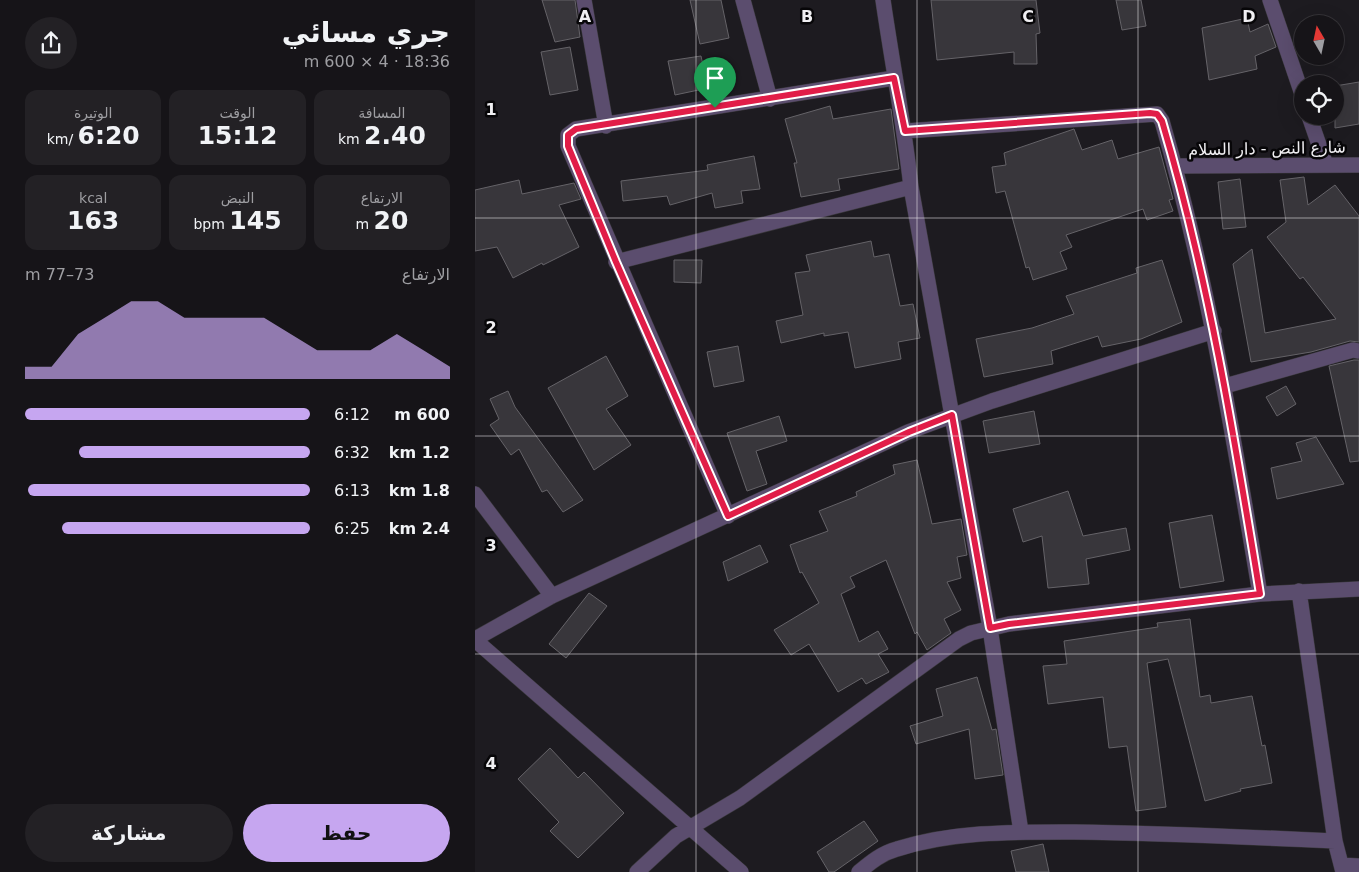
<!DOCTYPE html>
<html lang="ar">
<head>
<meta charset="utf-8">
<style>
	:root { --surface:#161418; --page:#232125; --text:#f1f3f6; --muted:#9e9ea2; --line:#353337; --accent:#c6a6f0 }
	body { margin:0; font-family:"DejaVu Sans","Noto Naskh Arabic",sans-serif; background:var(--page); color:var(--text); direction:rtl; height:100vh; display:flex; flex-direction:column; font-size:19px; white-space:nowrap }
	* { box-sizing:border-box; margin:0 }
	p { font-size:16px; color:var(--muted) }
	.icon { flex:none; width:28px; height:28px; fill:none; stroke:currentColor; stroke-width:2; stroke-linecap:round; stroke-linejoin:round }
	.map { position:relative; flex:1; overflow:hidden; direction:ltr }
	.drawer { display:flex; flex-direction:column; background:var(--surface); width:475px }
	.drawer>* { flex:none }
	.needle { width:32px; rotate:351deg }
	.buttons { position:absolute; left:819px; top:15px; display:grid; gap:10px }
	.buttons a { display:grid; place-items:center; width:50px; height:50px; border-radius:50%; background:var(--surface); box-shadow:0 5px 20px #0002,0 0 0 1px var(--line); font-size:25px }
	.pin { position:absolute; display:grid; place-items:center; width:42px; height:42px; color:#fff; margin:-51px -21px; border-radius:50% 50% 50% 0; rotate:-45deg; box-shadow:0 0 5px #0007 }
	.pin .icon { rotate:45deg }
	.round { display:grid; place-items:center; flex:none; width:52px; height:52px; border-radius:26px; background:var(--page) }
	.summary { display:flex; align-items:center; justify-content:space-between; height:85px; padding:0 25px }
	h1 { font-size:28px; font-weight:800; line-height:38px }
	.stats { display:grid; grid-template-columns:repeat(3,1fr); gap:8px; height:85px; padding:5px 25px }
	.stats div { display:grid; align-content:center; border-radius:12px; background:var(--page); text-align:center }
	.stats b { font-size:25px; font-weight:800 }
	.stats small { font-size:14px; font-weight:400 }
	.stats p { font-size:14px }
	.chart { height:140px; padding:10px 25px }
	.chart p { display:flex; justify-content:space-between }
	.chart svg { width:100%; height:90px; margin-top:5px; fill:var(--accent); opacity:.7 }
	.primary-button { display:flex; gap:10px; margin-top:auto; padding:10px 25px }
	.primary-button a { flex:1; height:58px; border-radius:30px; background:var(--accent); color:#111; font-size:20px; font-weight:800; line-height:58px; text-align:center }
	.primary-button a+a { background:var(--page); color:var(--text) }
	ul { padding:0 25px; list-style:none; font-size:16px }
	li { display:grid; grid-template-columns:80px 60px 1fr; align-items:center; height:38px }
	li i { height:12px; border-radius:6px; background:var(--accent) }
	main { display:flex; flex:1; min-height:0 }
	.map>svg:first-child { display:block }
	.building { fill:#38363b; stroke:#656368 }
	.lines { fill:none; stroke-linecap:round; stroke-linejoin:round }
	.minor-casing { stroke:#3b393d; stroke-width:16 }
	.minor { stroke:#5b4d6e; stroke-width:15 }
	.route-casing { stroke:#fff; stroke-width:10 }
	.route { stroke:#e11d48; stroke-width:6 }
	.grid { fill:none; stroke:#f0eff2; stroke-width:1; stroke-opacity:0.55 }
	.labels { text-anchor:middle; stroke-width:5; stroke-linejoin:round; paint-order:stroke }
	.street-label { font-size:16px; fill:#f0eff2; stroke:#070608 }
	.grid-label { font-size:16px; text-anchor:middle; font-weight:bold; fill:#f0eff2; stroke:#070608; stroke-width:5; stroke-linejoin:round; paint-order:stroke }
</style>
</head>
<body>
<main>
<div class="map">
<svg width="884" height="872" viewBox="0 0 884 872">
	<rect width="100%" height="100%" fill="#1d1b20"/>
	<path class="building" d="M67 0H100L105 37 80 42Z
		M215 0H246L254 38 225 44Z
		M456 0H561L565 33 561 34 562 64H539V52L462 60Z
		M641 0H666L671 26 647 30Z
		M772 18 775 32 793 24 801 47 780 56 782 69 734 80 727 28Z
		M95 47 103 90 75 95 66 52Z
		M226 56 233 88 200 95 193 61Z
		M884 82V124L860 128V86Z
		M355 106 358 119 416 109 424 169 363 179 365 190 326 197 319 163H322L310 119Z
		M599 129 607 150 637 140 643 159 684 147 698 199 694 200 698 211 672 220 668 209 591 235 597 247 585 252 592 269 558 280 554 267 551 268 530 191 521 193 517 167 531 165 529 153Z
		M279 156 285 189 266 191 268 203 240 208 237 193 195 205 192 196 148 201 146 181 233 170 232 165Z
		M829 177 833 205 860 185 884 216V342L875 341 836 352 776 362 758 264 777 249 790 333 861 319 828 277 825 279 792 237 811 222 805 180Z
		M765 179 771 227 748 229 743 182Z
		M44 180 47 194 99 183 106 199 84 205 104 247 68 265 67 263 38 278 22 247 0 251V190Z
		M396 241 399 257 414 254 425 306 438 304 445 338 423 342 426 359 380 368 373 332 349 336V333L306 343 301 321 328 315 320 273 335 271 331 255Z
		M199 260H227L226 283 199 282Z
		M687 260 707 322 666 339 627 347 623 336 576 351 578 364 509 377 501 339 557 328 599 314 591 296 662 273 661 268Z
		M263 346 269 381 239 387 232 352Z
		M131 356 153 396 131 409 156 445 119 470 73 388Z
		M879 360H884V461L875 462 854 366Z
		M811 386 821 404 802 416 791 397Z
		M33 391 40 407 108 500 88 512 72 490 67 492 44 449 36 455 15 425 24 419 15 399Z
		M559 411 565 444 514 453 508 421Z
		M304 416 312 441 281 451 292 484 272 491 252 433Z
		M841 437 869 484 802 499 796 468 827 461 821 443Z
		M442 460 457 524 486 519 492 555 482 557 486 578 472 582 486 610 469 619 476 633 452 650 442 632 440 634 411 560 375 577 380 587 366 594 384 642 403 631 413 649 403 654 414 672 391 684 387 678 363 692 334 644 316 655 299 630 344 603 327 572 325 573 315 545 353 531 344 511 382 496 381 492 420 474 418 465Z
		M593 491 608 536 651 528 655 550 611 559 614 584 573 588 567 536 548 542 538 509Z
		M737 515 749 581 705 588 694 523Z
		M285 545 293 562 253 581 248 562Z
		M114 593 132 606 91 658 74 644Z
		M715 619 725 697 735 695 736 703 777 696 787 746 790 745 797 783 765 789 766 791 730 801 693 659 672 663 691 807 661 811 652 746 634 748 628 697 573 704 568 666 592 664 589 641 683 627 682 623Z
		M502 677 517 730 521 729 528 775 500 779 494 729 441 744 435 726 468 716 461 689Z
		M75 748 103 778 109 772 149 813 103 858 75 831 84 822 43 779Z
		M389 821 403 841 359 872H354L342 852Z
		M568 844 574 872H541L536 851Z"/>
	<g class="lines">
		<defs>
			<path id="minor" d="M109 0 131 126
				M268 0 295 99
				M408 0C417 62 429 124 436 187L515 628 546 832
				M795 0 828 97
				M834 116 851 165
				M430 131 682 114 687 121C732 276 758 434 785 594
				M700 166 884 165
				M141 262 436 187
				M750 386 878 350 884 351
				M0 494 77 596
				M253 516 93 146V135L101 129 419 78
				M824 591 860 841 868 872
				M0 639 77 596 433 432 517 401 739 331
				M0 640 266 872
				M867 865 884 866
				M162 872 201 836 265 798 484 639 496 633 534 624 785 594 884 589
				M384 872C396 862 407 853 422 849 479 831 540 832 599 832 686 833 773 837 860 841"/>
		</defs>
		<use href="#minor" class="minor-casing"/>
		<use href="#minor" class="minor"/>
	</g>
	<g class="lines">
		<defs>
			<path id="route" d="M419 78 430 131 675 113 682 114 687 121C733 276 759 435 785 594L534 624 515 628 477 415 434 432 253 516 141 262 93 146V135L101 129Z"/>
		</defs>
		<use href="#route" class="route-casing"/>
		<use href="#route" class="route"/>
	</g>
	<path class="grid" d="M221 0V872M442 0V872M663 0V872M0 218H884M0 436H884M0 654H884"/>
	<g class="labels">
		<g class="street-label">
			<text transform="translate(792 148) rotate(-1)" y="6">شارع النص - دار السلام</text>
		</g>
	</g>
	<g class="grid-label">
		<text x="110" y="22">A</text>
		<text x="332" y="22">B</text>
		<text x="553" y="22">C</text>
		<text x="774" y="22">D</text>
		<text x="16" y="115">1</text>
		<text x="16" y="333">2</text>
		<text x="16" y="551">3</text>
		<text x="16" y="769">4</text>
	</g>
</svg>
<div class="buttons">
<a><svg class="needle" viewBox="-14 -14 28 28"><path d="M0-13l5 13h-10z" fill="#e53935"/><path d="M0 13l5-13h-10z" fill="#9e9ea2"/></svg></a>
<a><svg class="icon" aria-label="locate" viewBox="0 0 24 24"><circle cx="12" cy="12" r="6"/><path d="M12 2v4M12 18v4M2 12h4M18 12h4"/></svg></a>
</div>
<div class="pin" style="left:240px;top:108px;background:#1e9e55"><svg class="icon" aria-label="arrive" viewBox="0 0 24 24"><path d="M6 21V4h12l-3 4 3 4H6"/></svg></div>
</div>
<section class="drawer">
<div class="summary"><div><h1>جري مسائي</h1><p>18:36 · 4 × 600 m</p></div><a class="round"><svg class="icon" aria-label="share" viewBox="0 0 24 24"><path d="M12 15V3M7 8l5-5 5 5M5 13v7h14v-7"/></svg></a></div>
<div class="stats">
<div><p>المسافة</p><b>2.40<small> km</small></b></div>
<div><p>الوقت</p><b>15:12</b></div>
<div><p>الوتيرة</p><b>6:20<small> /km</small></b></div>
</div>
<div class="stats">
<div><p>الارتفاع</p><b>20<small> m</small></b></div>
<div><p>النبض</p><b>145<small> bpm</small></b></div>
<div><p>kcal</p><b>163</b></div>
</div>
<div class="chart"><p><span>الارتفاع</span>73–77 m</p>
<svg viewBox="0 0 160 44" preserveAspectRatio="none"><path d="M0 44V38L10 38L20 22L30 14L40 6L50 6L60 14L70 14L80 14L90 14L100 22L110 30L120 30L130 30L140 22L150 30L160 38V44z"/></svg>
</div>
<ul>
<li><b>600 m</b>6:12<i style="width:100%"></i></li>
<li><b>1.2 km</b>6:32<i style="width:81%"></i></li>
<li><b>1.8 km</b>6:13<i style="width:99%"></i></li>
<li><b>2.4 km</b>6:25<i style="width:87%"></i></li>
</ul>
<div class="primary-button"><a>حفظ</a><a>مشاركة</a></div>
</section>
</main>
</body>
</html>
